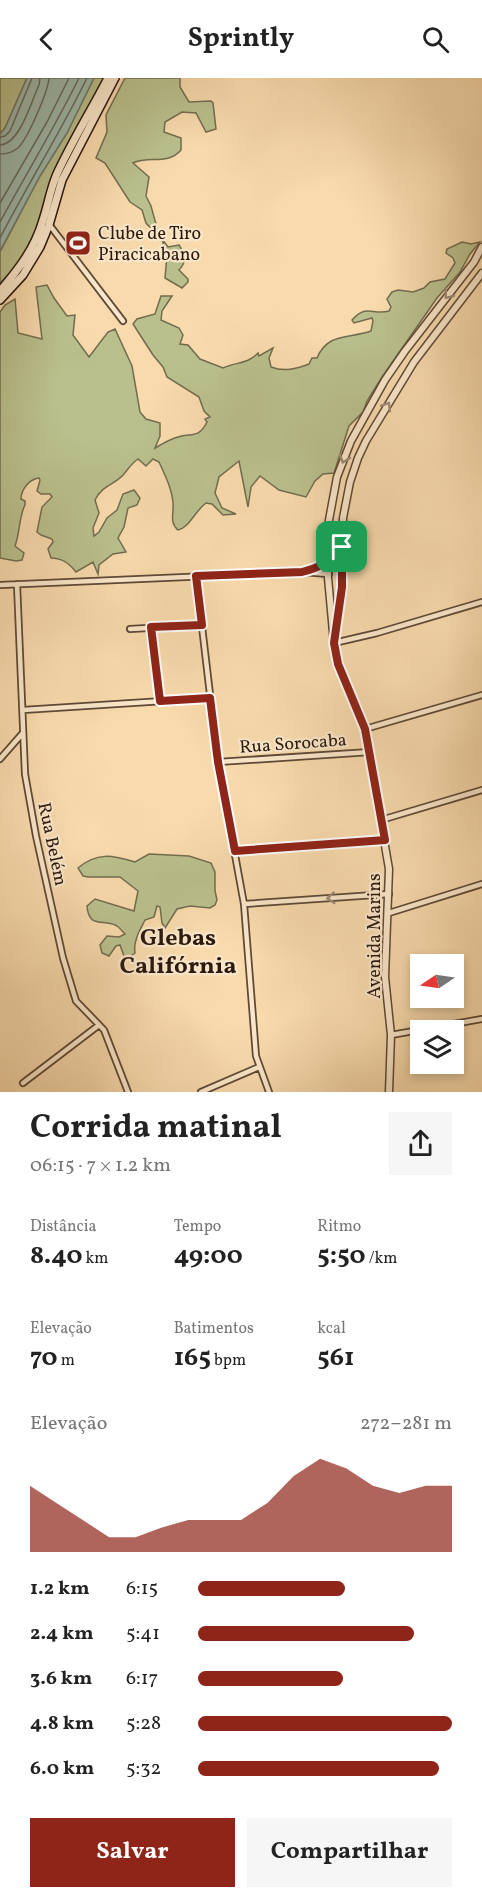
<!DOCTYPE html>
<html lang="pt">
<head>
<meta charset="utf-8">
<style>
	:root { --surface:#fff; --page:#f6f6f6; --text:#222; --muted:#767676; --accent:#8f2418 }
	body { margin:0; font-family:Vollkorn,serif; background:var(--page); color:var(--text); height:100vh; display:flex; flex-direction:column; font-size:22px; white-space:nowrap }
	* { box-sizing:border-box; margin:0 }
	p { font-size:20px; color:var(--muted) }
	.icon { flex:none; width:33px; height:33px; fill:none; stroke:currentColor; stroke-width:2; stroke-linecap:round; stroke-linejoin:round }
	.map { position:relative; height:1014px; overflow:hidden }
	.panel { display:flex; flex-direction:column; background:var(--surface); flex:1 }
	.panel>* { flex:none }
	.needle { width:39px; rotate:257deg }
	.fabs { position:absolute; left:410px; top:876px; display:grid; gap:12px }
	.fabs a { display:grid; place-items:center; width:54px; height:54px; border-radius:0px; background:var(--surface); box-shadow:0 3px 9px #0003; font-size:30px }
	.pin { position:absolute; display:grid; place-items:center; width:51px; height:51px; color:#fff; margin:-26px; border-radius:12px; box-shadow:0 3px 9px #0006 }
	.round { display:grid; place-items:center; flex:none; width:63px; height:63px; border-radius:0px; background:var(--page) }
	.head { display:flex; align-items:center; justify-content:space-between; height:102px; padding:0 30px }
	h1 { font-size:33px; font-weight:700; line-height:45px }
	.metrics { display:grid; grid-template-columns:repeat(3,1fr); gap:9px; height:102px; padding:6px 30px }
	.metrics div { display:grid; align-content:center }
	.metrics b { font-size:26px; font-weight:700 }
	.metrics small { font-size:16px; font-weight:400 }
	.metrics p { font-size:16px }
	.chart { height:168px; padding:12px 30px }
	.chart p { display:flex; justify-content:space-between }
	.chart svg { width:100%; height:108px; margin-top:6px; fill:var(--accent); opacity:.7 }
	.primary-button { display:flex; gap:12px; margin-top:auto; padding:12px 30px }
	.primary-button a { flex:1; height:69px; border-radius:0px; background:var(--accent); color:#fff; font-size:24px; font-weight:700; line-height:69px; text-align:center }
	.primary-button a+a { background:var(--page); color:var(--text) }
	ul { padding:0 30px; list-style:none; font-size:20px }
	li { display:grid; grid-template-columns:96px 72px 1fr; align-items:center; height:45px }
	li i { height:15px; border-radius:8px; background:var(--accent) }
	header { display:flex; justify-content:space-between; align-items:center; height:78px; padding:0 30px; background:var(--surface); font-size:27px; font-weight:700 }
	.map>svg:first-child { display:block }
	.green { fill:#b9c08d; stroke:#726c4e; stroke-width:1.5 }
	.water { fill:#9dbaae; stroke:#6f7a6e; stroke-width:1.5 }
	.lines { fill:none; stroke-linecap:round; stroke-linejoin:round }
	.shore { stroke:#646a5e; stroke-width:1.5 }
	.minor-casing { stroke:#5e4936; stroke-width:8 }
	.tertiary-casing { stroke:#5e4936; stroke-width:9 }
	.secondary-casing { stroke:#2b190e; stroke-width:10 }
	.minor { stroke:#fae7ca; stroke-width:4.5 }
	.tertiary { stroke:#fae7ca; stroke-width:6 }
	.secondary { stroke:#fae7ca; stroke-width:7 }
	.oneway { stroke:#9d8a75 }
	.route-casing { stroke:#fff; stroke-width:12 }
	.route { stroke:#8f2418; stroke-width:8 }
	.labels { text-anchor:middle; stroke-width:4.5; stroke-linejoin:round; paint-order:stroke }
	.poi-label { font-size:18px; fill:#2b190e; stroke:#fae7ca; text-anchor:start }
	.street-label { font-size:18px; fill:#2b190e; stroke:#fae7ca }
	.district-label { font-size:24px; font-weight:bold; fill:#2b190e; stroke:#fae7ca }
</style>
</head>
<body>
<header><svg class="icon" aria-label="back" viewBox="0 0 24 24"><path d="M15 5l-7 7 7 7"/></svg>Sprintly<svg class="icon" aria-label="search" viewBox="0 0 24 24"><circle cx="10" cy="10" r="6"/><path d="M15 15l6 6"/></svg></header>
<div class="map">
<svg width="482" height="1014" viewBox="0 0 482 1014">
	<rect width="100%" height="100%" fill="#f8daad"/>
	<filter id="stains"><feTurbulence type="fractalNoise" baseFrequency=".00333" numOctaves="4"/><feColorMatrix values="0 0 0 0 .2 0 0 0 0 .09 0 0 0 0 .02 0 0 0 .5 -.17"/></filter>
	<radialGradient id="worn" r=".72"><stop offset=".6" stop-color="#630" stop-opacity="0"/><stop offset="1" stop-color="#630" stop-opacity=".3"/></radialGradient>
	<path class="green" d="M0 0H27L5 50 0 56Z
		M94 0H105L53 98 35 153 19 186 0 205V174L40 98 67 55Z
		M125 0H180V9L189 24 211 23 213 25 216 51 206 54 196 35 182 34 165 44 164 54 181 60V72C167 88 149 77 133 85L149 99 146 118 151 128 159 157 168 169 179 167C185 177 188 182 179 192L188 201V204L182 210 165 200 167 177 162 162 146 145 142 132 130 124 105 85 96 80 107 54 106 37Z
		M462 164 471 166 480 164 470 176 460 194 437 220 382 299 367 323 363 334 349 348 334 395 323 396 315 403 306 419 279 412 260 398 251 409 248 429 239 383 219 399 215 415 222 430 236 436 223 437 212 426 206 425C195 433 189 450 178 452 169 444 174 436 173 425 172 411 165 397 159 384L153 381 146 388 138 381C132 385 129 390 124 396 115 407 103 406 95 422L99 435 93 450 94 458 99 454 107 440 117 432 123 416 134 412 140 420 137 427 128 430 124 449 118 460 126 474 113 476 99 487 98 496 93 484 76 494C69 485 62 480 51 480L48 471 53 464 52 461 41 457 37 454 42 429 52 419 50 416H41L37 413 40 402 39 400C29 401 21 412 21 421L25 423V427C19 438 20 455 15 468L24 475 22 482 16 483 0 480V234L5 227 15 221 18 255 42 261 36 209 47 207 54 220 67 238 75 237 73 257 89 279 108 254 115 251 132 288 140 334 146 341 160 345V358L155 370C162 366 170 361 178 359 193 355 199 360 207 344L205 341 210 339 204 333 199 319 167 299 163 289 153 277 133 246 137 241 155 236 161 218H172L162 233 161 242 179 250 183 257 180 266 188 267 200 281 223 290C236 284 248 286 258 275L259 278 273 270 269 280 271 289C284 294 296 291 309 286L312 280H317C328 254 349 261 371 253L373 243 372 240 354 245 352 242C367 225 372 238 389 233L391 229 387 221 392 214 398 212 413 214 424 210 430 204 445 201 455 185 453 180 446 175 447 171Z
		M149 776 189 778 211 785 215 794V813L217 822 215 827 210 830 190 828 177 831 165 850 162 845 160 829 157 828 154 839 145 842C140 852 133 863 135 875L128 880 124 878 120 867 116 868 109 878 102 875 100 867 107 858 119 859 125 856C122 853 120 850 117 848 104 840 89 852 87 828L95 821 134 833 138 813 120 799H88L83 798 78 790C97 774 112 777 135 784Z"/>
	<path class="water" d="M27 0H94L67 55 40 98 0 173V56L5 50Z"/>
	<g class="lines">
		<path class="shore" d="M0 59 5 58 10 53 32 0
			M0 67C20 66 31 24 39 7L40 0
			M0 76C7 76 13 74 18 70 28 60 48 14 49 0
			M0 125 47 44 69 0
			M0 144C26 96 55 49 79 0
			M0 160C28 106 60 55 87 0"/>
		<defs>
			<path id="minor" d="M48 145 123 243
				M308 493 323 487 326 479
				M196 498 218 684 244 826 256 978 269 1014
				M17 506 25 696 36 758 63 880 76 923 104 952 128 1014
				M0 507 302 494 329 496
				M151 549 160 623
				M130 551 202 547
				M334 565 377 555 482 524
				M23 632 210 620
				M365 651 482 617
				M0 681 22 656
				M218 684 370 674
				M381 742 482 712
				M235 773 384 762
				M244 826 389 816
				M389 835 482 806
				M391 957 482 941
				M23 1005 99 947
				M201 1014 259 989"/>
			<path id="tertiary" d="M335 553 342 509 343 440 350 404 358 380 366 363 414 284 482 195
				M389 1014 391 957 385 899 389 791 365 651 338 586 334 565 326 478 329 442 337 399 351 363 385 302 405 273 474 184 482 169"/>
			<path id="secondary" d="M0 213C19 191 35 170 43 142 48 127 50 113 56 98 71 65 91 33 108 0
				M0 222 23 197 40 169 49 147 62 102 115 0"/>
		</defs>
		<use href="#minor" class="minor-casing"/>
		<use href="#tertiary" class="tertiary-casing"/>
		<use href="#secondary" class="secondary-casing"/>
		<use href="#minor" class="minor"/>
		<use href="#tertiary" class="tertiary"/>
		<use href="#secondary" class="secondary"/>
	</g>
	<defs><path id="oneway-chevron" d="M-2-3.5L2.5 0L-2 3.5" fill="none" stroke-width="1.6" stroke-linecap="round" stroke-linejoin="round" transform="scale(1.5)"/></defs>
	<g class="oneway">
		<use href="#oneway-chevron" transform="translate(448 217) rotate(128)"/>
		<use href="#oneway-chevron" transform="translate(387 328) rotate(-59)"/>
		<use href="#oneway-chevron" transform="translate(344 381) rotate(110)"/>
		<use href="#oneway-chevron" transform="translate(331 820) rotate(176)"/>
	</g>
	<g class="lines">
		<defs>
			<path id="route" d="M333 466 342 469V509L334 565 338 586 365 651 385 762 235 773 218 684 210 620 160 623 151 549 202 547 196 498 302 494C333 486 317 484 333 466Z"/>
		</defs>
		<use href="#route" class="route-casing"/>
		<use href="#route" class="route"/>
	</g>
	<defs>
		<symbol id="stadium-square" viewBox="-11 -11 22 22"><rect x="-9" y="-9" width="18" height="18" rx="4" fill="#8f2418" stroke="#fae7ca"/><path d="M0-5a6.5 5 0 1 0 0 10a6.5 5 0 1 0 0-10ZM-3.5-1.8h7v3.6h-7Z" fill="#fff"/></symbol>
	</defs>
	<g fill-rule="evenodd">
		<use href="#stadium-square" x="63" y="150" width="30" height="30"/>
	</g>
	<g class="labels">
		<g class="poi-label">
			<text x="98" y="161">Clube de Tiro<tspan x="98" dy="21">Piracicabano</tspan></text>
		</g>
		<g class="street-label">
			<text transform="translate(293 665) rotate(-4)" y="6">Rua Sorocaba</text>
			<text transform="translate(53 766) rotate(78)" y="6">Rua Belém</text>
			<text transform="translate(374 858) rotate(-90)" y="6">Avenida Marins</text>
		</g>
		<g class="district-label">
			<text x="178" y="867">Glebas<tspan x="178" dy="28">Califórnia</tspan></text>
		</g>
	</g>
	<rect width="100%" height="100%" filter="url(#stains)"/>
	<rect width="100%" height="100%" fill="url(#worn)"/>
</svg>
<div class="fabs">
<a><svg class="needle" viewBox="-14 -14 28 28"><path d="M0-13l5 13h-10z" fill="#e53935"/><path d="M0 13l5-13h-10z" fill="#767676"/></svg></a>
<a><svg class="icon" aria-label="layers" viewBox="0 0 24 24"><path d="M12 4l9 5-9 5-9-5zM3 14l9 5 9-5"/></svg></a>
</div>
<div class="pin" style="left:342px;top:469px;background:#1e9e55"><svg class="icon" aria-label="arrive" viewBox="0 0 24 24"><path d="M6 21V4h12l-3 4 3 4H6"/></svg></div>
</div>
<section class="panel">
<div class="head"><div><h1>Corrida matinal</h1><p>06:15 · 7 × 1.2 km</p></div><a class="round"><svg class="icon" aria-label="share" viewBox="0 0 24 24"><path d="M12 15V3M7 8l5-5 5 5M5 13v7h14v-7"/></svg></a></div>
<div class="metrics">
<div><p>Distância</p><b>8.40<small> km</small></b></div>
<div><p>Tempo</p><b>49:00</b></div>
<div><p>Ritmo</p><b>5:50<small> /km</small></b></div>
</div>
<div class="metrics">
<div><p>Elevação</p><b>70<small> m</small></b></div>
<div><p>Batimentos</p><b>165<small> bpm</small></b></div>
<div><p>kcal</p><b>561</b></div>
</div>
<div class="chart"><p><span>Elevação</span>272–281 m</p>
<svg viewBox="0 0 160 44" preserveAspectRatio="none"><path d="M0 44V17L10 24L20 31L30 38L40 38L50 34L60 31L70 31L80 31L90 24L100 13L110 6L120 10L130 17L140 20L150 17L160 17V44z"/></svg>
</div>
<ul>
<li><b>1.2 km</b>6:15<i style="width:58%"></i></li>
<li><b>2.4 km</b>5:41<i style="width:85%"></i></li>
<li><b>3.6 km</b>6:17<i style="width:57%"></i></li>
<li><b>4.8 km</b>5:28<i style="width:100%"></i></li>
<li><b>6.0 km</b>5:32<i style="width:95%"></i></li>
</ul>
<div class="primary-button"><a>Salvar</a><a>Compartilhar</a></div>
</section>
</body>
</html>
